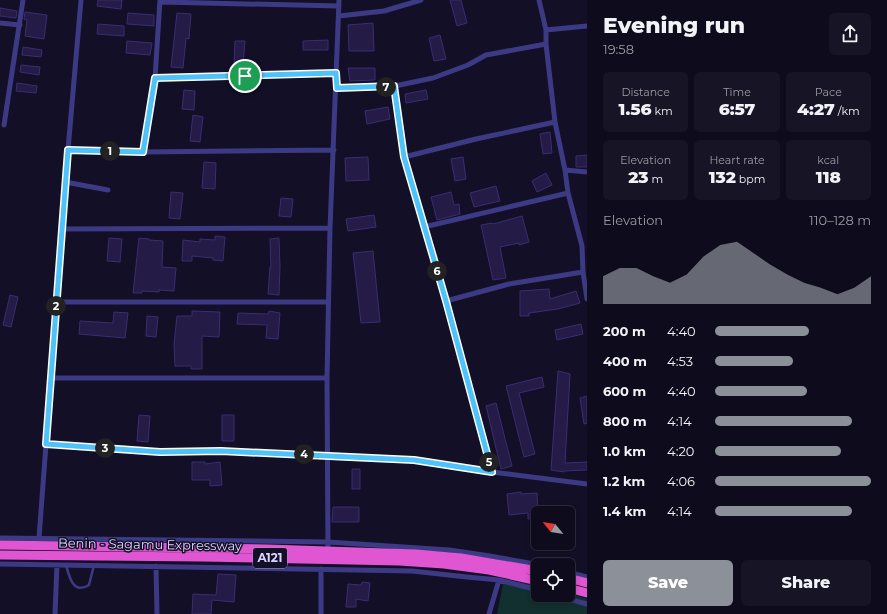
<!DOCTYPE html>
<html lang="en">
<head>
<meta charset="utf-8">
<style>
	:root { --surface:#0e0b1c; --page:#171425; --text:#f1f3f6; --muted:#9b9ba3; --line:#2e2b3b; --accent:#8c9099 }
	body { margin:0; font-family:Montserrat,sans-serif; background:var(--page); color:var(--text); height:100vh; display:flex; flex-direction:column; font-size:15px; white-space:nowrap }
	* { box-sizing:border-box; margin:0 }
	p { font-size:13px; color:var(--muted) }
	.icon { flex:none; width:22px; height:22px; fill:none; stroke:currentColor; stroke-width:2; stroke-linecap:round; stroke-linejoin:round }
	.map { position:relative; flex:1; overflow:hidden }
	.sheet { display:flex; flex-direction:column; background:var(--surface); width:300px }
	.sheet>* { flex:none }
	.needle { width:26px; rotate:300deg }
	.tools { position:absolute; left:531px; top:506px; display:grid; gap:8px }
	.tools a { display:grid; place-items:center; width:44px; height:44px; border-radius:6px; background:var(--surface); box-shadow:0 2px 6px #0003,0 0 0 1px var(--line); font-size:20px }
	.pin { position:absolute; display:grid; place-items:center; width:34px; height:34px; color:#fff; margin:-17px; border:2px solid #fff; border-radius:50%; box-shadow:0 1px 4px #0007 }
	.km { position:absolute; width:20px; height:20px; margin:-10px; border-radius:50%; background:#222; color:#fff; font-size:11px; line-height:20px; text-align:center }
	.round { display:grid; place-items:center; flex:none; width:42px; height:42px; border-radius:6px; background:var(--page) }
	.summary { display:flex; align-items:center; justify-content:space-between; height:68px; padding:0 16px }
	h1 { font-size:22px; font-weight:800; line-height:30px }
	.figures { display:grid; grid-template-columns:repeat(3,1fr); gap:6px; height:68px; padding:4px 16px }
	.figures div { display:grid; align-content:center; border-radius:6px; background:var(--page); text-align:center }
	.figures b { font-size:17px; font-weight:800 }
	.figures small { font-size:11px; font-weight:400 }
	.figures p { font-size:11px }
	.chart { height:112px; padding:8px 16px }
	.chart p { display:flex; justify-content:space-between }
	.chart svg { width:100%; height:72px; margin-top:4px; fill:var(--accent); opacity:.7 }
	.button { display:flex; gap:8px; margin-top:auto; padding:8px 16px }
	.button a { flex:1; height:46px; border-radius:6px; background:var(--accent); color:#fff; font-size:16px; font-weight:800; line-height:46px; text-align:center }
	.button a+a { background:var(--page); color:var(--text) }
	ul { padding:0 16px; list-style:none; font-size:13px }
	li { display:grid; grid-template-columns:64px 48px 1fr; align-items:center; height:30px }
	li i { height:10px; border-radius:5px; background:var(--accent) }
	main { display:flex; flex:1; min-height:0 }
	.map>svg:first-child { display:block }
	.green { fill:#12302f }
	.building { fill:#241b47; stroke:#3b2d73 }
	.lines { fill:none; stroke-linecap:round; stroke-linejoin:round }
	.service { stroke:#3d3a85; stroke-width:2.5 }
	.minor { stroke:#3d3a85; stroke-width:5 }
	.trunk { stroke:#e055d1; stroke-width:9 }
	.route-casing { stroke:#fff; stroke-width:8 }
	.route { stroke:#4fc3f7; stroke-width:5 }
	.labels { text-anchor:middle; stroke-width:3; stroke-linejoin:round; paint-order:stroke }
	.shield { fill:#130f26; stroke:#9e99be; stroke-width:1 }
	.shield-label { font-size:12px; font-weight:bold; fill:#d9d4ff }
	.street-label { font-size:13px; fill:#d9d4ff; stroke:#130f26 }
</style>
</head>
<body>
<main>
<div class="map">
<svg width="587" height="614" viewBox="0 0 587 614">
	<rect width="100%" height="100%" fill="#130f26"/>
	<path class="green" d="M504 579 538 586V595H568V593L587 599V614H497Z"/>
	<path class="building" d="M98 0H122L121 9 97 6Z
		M450 0H461L467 23 457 26Z
		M0 8 17 11 16 18 0 16Z
		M25 12 47 15 44 39 25 36 27 20 24 19Z
		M128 13 154 15V26L127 24Z
		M177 13 191 14 189 39 186 38 183 68 171 67Z
		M373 23 374 51H349L348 25Z
		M98 24 124 26V36L97 34Z
		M440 35 446 59 434 61 429 38Z
		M328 40V50H303V41Z
		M127 41 152 43 150 55 126 53Z
		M235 41H245L243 65 234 64Z
		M23 47 42 50 41 57 22 55Z
		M21 65 40 67 39 75 20 72Z
		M348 68H375V80L350 81Z
		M17 83 37 86 36 93 16 91Z
		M184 90 195 91 194 110 182 109Z
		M426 90 428 99 406 103 405 94Z
		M388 107 390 119 367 124 365 111Z
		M193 115 203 117 200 142 190 141Z
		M550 132 552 153 543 154 540 134Z
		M587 155V167H576V156Z
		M368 157 369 180 346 181 345 158Z
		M463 157 466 179 455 181 451 159Z
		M204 162 216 163 215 189 202 188Z
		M546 173 552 185 537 192 532 181Z
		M496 186 500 201 474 207 470 193Z
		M171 192 183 193 180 219 169 218Z
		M451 192 454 205 459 204 460 214 437 220 431 197Z
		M281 198 293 199 291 217 279 216Z
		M374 215 376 227 348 231 346 219Z
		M522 216 529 242 519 245V243L500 247 506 278 493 280 481 225 492 223 493 224Z
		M215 236 225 237 223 261 213 260V258L192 256V261H182L183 240 200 242V239L215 240Z
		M109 238 122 239 120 262 107 261Z
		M139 238 149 239V240L163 241 162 267 176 268 174 291 159 290V292L142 291V293H133Z
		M279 238 280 266 279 295 268 294 270 267H271L270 239Z
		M373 251 380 322 361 323 353 253Z
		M549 289 550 299 576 291 580 303 558 309 529 313V316H520V291Z
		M10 295 18 297 11 327 3 325Z
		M192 311 220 312 219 337 202 336V369H191V366H175L174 344 177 316H192Z
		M269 311 280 313 278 339 266 338 267 325 237 324 238 313 268 314Z
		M114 312 128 313 125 338 79 334 80 321 113 323Z
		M147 316 158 317 156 337 146 336Z
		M581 324 583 334 557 340 555 330Z
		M558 371 570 374 565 463 587 462V470L564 471V472L551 470Z
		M542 377 544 387 519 393 535 454 524 457 506 386Z
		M587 396V423L584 424 580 398Z
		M496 403 512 466 501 469 486 406Z
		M139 415 150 416 148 442 137 441Z
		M222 415H234V441H222Z
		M192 462H205V464L220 462 222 485 210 486V480H192Z
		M352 469H360V489H352Z
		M521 492V494L537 493 538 518 528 519V513L509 515 507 494Z
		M333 507H359V522H332Z
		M218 574 236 575 234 602 212 600 211 614H192L193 594 216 595Z
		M362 582 370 583 368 601 356 599V607H346L348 584 361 585Z"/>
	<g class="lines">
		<path class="service" d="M66 565C69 576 73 595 89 585L94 565"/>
		<path class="minor" d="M539 0 546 30V44L555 122 565 170 568 193 582 246 583 272 587 299
			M160 2 339 6
			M339 16 384 11 421 0
			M0 23 20 25
			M546 30 587 26
			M155 78 336 73
			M394 86 404 157 446 301 492 472
			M337 88 390 87 433 78 468 65 486 55 546 44
			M4 125 23 0
			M68 150 143 152 334 150
			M143 152 155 78 160 0
			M404 157 476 139 555 122
			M565 170 587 172
			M65 182 108 190
			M424 227 568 193
			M62 229 330 228
			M446 301 509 284 583 272
			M57 302H328
			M51 378H327
			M46 444 160 452 221 451 414 460 492 472 587 484
			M0 538 328 542 449 550 490 556 540 565
			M39 538 68 150 81 0
			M328 551 327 378 330 228 339 0
			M0 564 412 571 467 577 499 580 538 590
			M156 566 157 614
			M568 572 587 577
			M555 595 587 604
			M55 614 57 565
			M321 614V569
			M489 614 499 580"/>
		<path class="trunk" d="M0 545 268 549 416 554 461 558 538 571
			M0 555 202 557 399 561 444 564 489 570 538 581
			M568 578 587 583
			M568 588 587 593"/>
	</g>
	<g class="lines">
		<defs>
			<path id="route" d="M336 73 337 88 394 86 404 157 446 301 492 472 414 460 221 451 160 452 46 444 68 150 143 152 155 78Z"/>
		</defs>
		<use href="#route" class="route-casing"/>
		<use href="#route" class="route"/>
	</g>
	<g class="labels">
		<rect class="shield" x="253" y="548" width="34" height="20" rx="3"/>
		<g class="shield-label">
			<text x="270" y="562">A121</text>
		</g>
		<g class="street-label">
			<text transform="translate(150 544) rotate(1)" y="5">Benin - Sagamu Expressway</text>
		</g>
	</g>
</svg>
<div class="tools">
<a><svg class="needle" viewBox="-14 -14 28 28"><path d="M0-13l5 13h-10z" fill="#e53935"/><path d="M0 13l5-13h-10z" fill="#9b9ba3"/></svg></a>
<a><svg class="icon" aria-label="locate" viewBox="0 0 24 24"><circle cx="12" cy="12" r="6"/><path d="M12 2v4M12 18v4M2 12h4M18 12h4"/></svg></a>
</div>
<div class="pin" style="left:245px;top:76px;background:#1e9e55"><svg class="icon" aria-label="arrive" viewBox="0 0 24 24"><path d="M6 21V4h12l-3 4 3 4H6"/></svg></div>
<b class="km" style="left:110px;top:151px">1</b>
<b class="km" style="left:56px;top:306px">2</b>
<b class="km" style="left:105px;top:448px">3</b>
<b class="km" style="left:304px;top:454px">4</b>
<b class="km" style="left:489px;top:462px">5</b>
<b class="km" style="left:437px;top:271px">6</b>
<b class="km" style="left:386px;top:87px">7</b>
</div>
<section class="sheet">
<div class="summary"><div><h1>Evening run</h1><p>19:58</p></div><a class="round"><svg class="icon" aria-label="share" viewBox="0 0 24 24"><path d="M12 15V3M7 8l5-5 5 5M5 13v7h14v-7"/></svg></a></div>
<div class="figures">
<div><p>Distance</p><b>1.56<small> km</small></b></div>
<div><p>Time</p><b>6:57</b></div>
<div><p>Pace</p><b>4:27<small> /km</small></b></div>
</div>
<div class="figures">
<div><p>Elevation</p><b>23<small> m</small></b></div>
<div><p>Heart rate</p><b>132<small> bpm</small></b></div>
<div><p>kcal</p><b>118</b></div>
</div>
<div class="chart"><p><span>Elevation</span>110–128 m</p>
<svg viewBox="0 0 160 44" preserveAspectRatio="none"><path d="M0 44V27L10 22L20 22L30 27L40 31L50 26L60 15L70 8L80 6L90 13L100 20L110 26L120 31L130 34L140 38L150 34L160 27V44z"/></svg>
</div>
<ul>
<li><b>200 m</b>4:40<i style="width:60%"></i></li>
<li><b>400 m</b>4:53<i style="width:50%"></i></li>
<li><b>600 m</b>4:40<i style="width:59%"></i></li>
<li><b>800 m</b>4:14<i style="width:88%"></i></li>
<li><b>1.0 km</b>4:20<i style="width:81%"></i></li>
<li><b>1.2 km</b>4:06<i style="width:100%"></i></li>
<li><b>1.4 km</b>4:14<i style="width:88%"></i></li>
</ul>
<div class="button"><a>Save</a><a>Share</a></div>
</section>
</main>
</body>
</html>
